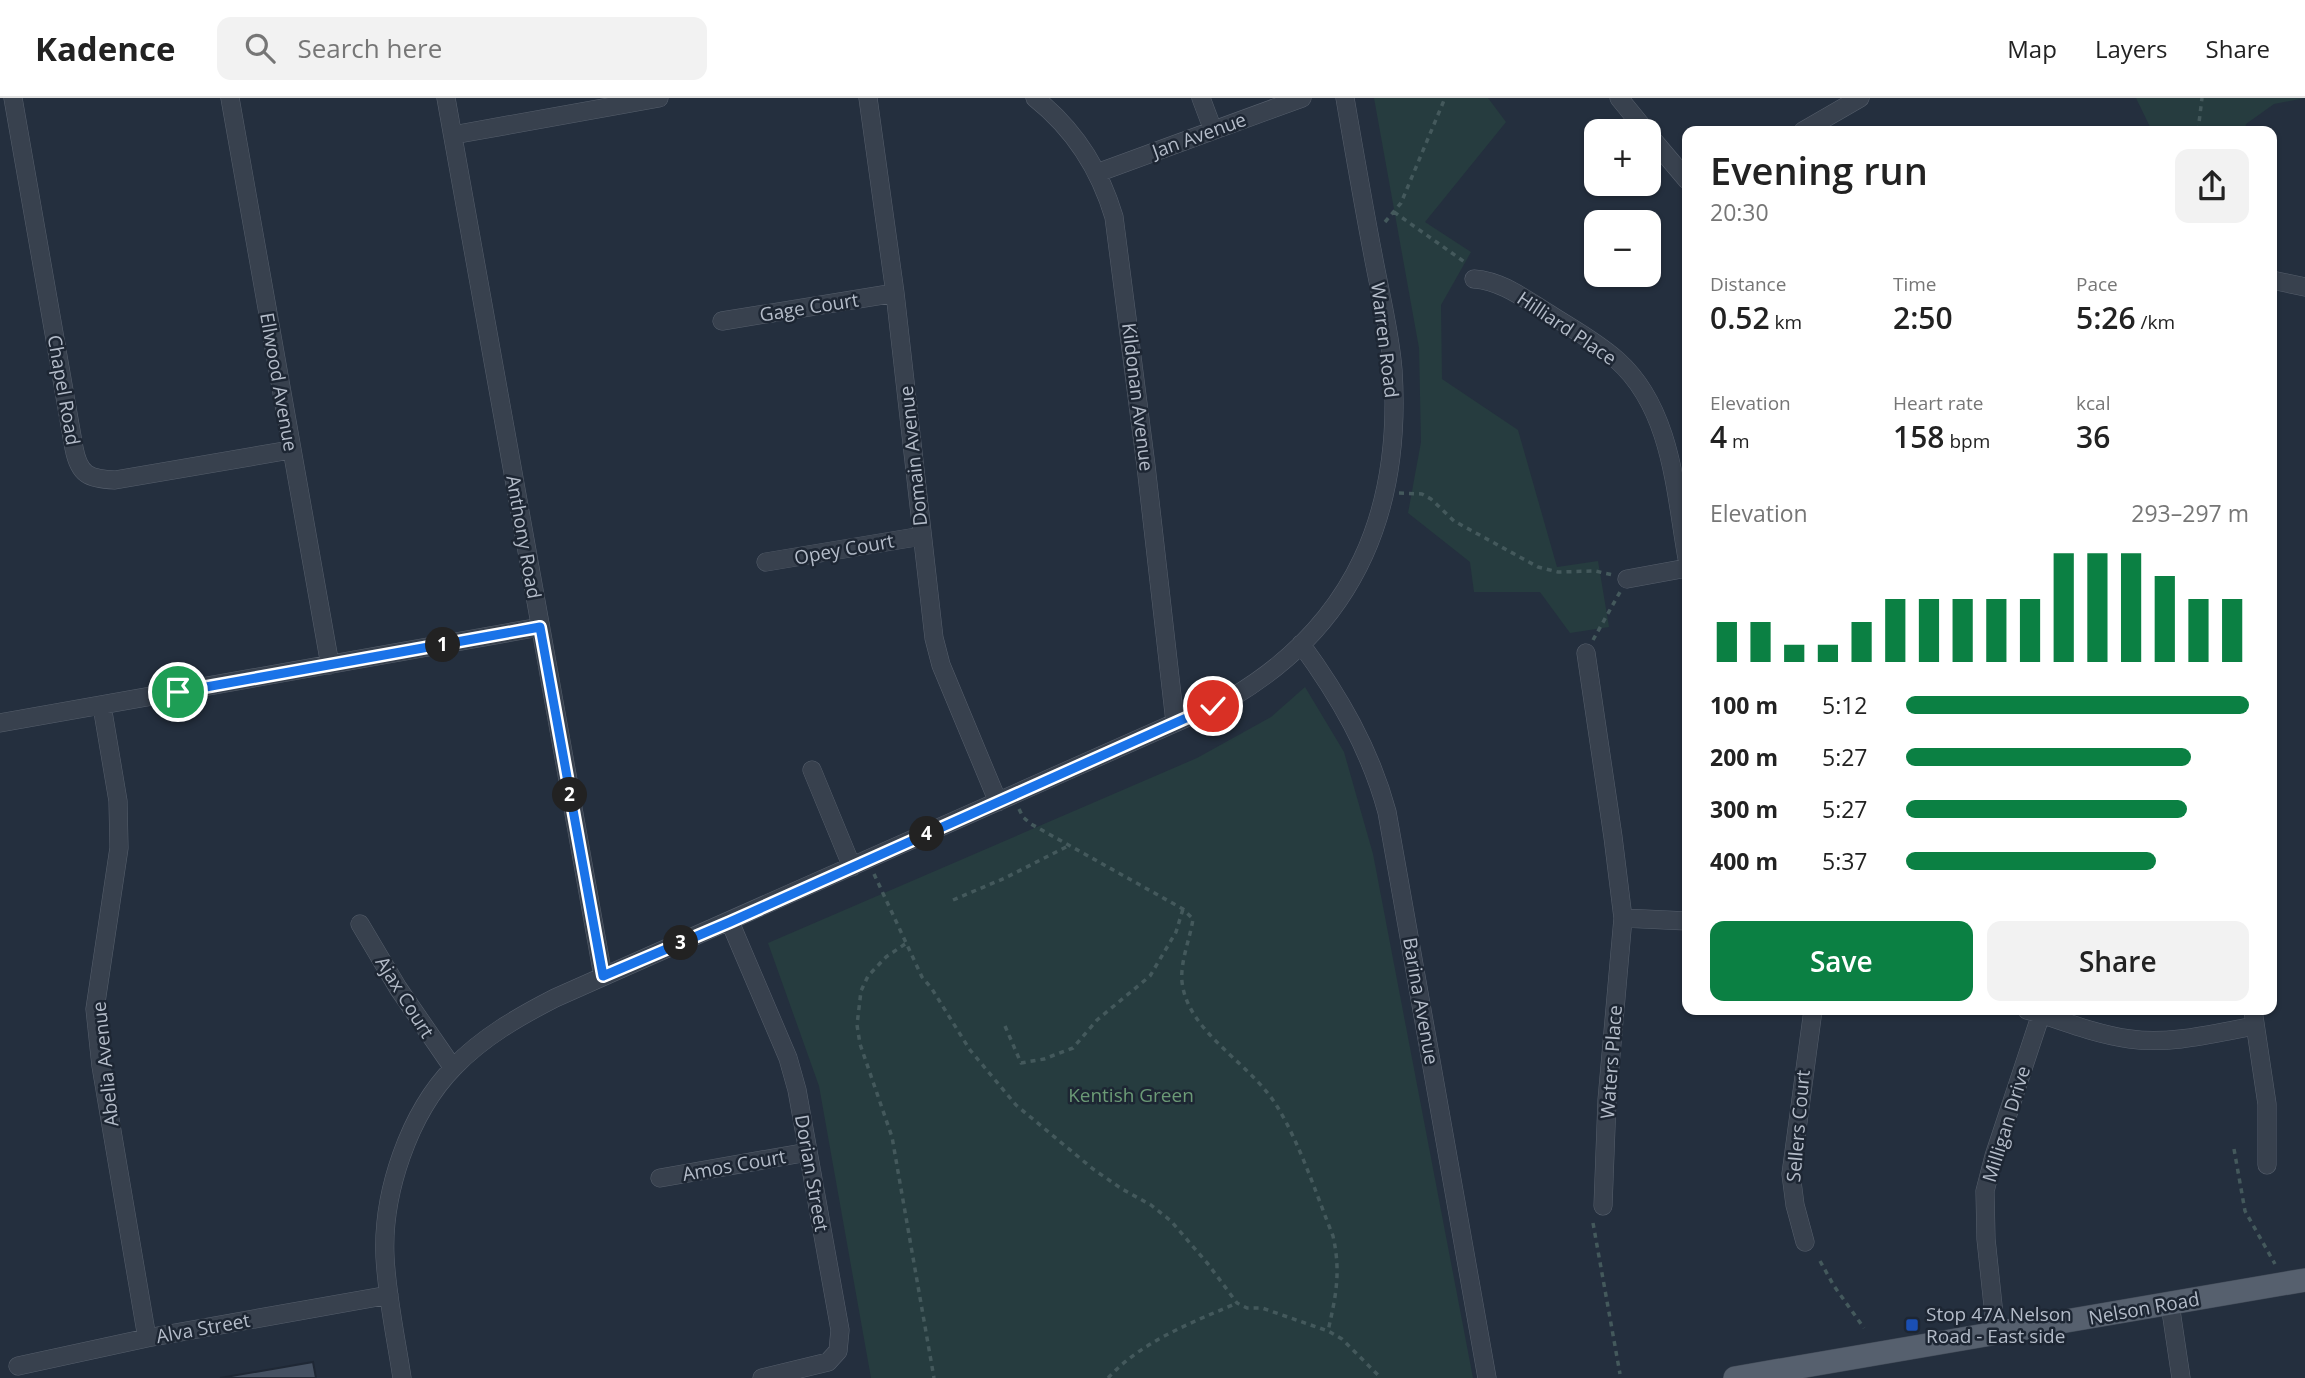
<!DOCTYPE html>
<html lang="en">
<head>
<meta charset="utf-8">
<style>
	:root { --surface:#fff; --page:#f2f2f2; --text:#222; --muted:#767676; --line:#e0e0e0; --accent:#0b8043 }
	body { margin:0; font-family:"Open Sans",sans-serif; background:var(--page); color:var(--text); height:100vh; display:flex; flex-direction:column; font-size:26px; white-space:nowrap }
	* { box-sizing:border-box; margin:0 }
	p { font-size:23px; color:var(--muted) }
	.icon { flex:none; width:38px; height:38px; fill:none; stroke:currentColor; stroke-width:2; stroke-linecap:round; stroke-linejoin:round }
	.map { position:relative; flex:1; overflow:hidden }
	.sheet { position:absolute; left:1682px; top:28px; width:595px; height:889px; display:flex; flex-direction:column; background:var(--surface); border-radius:14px; box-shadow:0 2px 5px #0004 }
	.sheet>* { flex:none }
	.fabs { position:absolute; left:1584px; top:21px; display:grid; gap:14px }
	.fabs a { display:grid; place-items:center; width:77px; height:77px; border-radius:14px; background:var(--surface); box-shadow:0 2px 5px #0004; font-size:35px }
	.pin { position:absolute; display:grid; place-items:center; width:60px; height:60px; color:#fff; margin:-30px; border:4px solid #fff; border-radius:50%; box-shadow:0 2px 7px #0007 }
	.km { position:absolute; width:35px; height:35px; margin:-18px; border-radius:50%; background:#222; color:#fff; font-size:19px; line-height:35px; text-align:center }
	.round { display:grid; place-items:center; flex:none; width:74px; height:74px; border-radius:14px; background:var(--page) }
	.summary { display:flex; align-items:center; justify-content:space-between; height:119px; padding:0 28px }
	h1 { font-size:38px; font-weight:600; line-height:52px }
	.stats { display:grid; grid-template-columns:repeat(3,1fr); gap:10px; height:119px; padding:7px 28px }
	.stats div { display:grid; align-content:center }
	.stats b { font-size:30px; font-weight:600 }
	.stats small { font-size:19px; font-weight:400 }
	.stats p { font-size:19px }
	.chart { height:196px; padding:14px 28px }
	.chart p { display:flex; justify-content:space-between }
	.chart svg { width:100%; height:126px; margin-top:7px; stroke:var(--accent); stroke-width:6 }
	.cta { display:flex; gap:14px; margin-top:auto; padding:14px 28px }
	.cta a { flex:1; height:80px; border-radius:14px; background:var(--accent); color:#fff; font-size:28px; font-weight:600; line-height:80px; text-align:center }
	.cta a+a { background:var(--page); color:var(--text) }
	ul { padding:0 28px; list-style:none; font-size:23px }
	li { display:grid; grid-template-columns:112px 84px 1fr; align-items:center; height:52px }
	li i { height:18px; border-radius:9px; background:var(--accent) }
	header { display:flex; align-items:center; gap:42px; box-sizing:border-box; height:98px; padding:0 35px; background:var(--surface); border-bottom:2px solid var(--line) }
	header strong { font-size:33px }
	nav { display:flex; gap:38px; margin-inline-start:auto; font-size:24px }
	.search { width:490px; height:63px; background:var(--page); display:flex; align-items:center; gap:18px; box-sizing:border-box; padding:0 24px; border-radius:14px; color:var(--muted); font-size:26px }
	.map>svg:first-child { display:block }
	.green { fill:#263c3f }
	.building { fill:#455162; stroke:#1f2835; stroke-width:2 }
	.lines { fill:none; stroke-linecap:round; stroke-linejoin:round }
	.minor-casing { stroke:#565f6c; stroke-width:19 }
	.major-casing { stroke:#414a57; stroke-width:24 }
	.path { stroke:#44595c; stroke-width:3.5; stroke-dasharray:5 5; stroke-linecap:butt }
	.minor { stroke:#38414e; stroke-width:18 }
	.major { stroke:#56606e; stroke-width:23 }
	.route-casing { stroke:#fff; stroke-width:14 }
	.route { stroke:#1a73e8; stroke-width:9 }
	.transit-dot { fill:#1a4fb4; stroke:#1d2633; stroke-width:2.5 }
	.labels { text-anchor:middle; stroke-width:5; stroke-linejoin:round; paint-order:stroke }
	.street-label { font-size:19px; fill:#b4bcc9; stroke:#1d2633 }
	.park-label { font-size:19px; fill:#6b9a76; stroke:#1d2633 }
	.poi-label { font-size:19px; fill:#b4bcc9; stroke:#1d2633; text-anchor:start }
</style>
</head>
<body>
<header>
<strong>Kadence</strong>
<div class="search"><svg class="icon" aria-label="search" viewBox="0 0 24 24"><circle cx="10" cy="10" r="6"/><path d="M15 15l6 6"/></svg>Search here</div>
<nav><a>Map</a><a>Layers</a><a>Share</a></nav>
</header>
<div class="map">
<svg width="2305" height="1280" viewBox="0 0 2305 1280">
	<rect width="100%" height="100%" fill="#242f3e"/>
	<path class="green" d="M1374 0H1488L1506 24 1425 124 1471 154 1441 207 1442 281 1518 332 1557 469 1598 463 1609 529 1570 535 1540 494H1474L1470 464 1408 415 1421 344 1419 250Z
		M2136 0H2305L2274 6 2246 26 2245 33H2152Z
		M1305 589 1344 654 1373 756 1473 1280H871L819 988 768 845 1197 660 1271 619Z"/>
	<path class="building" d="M313 1264 316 1280H220Z"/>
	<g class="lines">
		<defs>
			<path id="minor" d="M13 0 74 350C79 377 89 381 115 382L290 352
				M230 0 330 567
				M446 0 603 878
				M868 0 895 195 934 540 941 567 998 704
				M1035 0C1074 31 1100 72 1114 119L1146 368 1175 624
				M1201 0 1213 32
				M1619 0 1646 33
				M1803 33 1860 0
				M1648 36 1687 82
				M453 37 659 0
				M1097 75 1302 0
				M1474 181C1503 183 1526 202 1551 217 1573 231 1597 244 1617 262 1672 311 1675 393 1687 460
				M2272 182 2305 189
				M722 223 895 195
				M766 464 922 438
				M1627 481 1687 470
				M1301 546C1339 598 1370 651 1387 714L1487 1280
				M1586 555 1613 739 1623 820 1607 1002 1603 1108
				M102 608 118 703 119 750 95 911 101 968 147 1240
				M0 625 540 529
				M812 672 852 769
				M1623 820 1687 823
				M730 824 788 960 797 992 840 1232 838 1253 828 1264 762 1280
				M360 826 398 890 453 970
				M2253 912 2267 1006V1067
				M2041 916C2070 926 2100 937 2130 941 2171 947 2215 935 2255 928
				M660 1080 808 1054
				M1805 1144 1795 1107 1791 1076 1813 912
				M2170 1206 2181 1280
				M1996 1236 1986 1141 1985 1093 1994 1058 2041 916 2027 912
				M18 1268 147 1240 389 1197
				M402 1280C396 1240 387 1199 385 1159 382 1095 409 1015 454 969 483 939 518 919 555 900L1231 600C1356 526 1402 413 1393 272 1390 234 1380 195 1373 157 1363 105 1354 52 1345 0"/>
			<path id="major" d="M1735 1280 2305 1182"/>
		</defs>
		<use href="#minor" class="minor-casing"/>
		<use href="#major" class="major-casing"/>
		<path class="path" d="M2198 33 2202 0
			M1394 114 1466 165
			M1385 124 1401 105 1445 0
			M1399 395 1422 396 1431 401 1454 423 1538 469 1558 474 1595 473 1613 477
			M1593 542 1620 494
			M1019 711 1023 719 1031 726 1183 811 1193 821C1190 841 1180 864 1182 884 1188 936 1252 965 1278 1010 1300 1046 1317 1098 1333 1138 1341 1174 1336 1198 1328 1233
			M874 776 922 879 932 891 970 952 1016 1007 1093 1071 1122 1091 1151 1107 1171 1123 1208 1166 1237 1205 1247 1210H1262L1328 1233 1342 1241 1381 1280
			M953 802 1005 780 1068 748
			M905 846 886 859 868 878 861 893 857 927 860 946 892 1039 934 1280
			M1005 928 1021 965 1044 961 1073 950 1097 922 1150 878 1176 834 1183 811
			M2234 1051 2245 1113 2275 1166
			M1593 1125 1620 1276
			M1820 1163 1834 1188 1864 1230
			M1108 1280C1142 1243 1191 1225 1237 1205"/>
		<use href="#minor" class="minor"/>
		<use href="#major" class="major"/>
	</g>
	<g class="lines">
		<defs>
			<path id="route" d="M178 594 540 529 603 878 730 824 1213 608"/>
		</defs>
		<use href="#route" class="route-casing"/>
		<use href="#route" class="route"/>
	</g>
	<rect class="transit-dot" x="1905" y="1220" width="14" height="14" rx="3.5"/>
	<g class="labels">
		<g class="street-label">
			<text transform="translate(1199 37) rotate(-20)" y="7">Jan Avenue</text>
			<text transform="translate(809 209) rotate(-9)" y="7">Gage Court</text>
			<text transform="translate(1567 230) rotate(34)" y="7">Hilliard Place</text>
			<text transform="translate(1385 242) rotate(83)" y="7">Warren Road</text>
			<text transform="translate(279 284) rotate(80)" y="7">Ellwood Avenue</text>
			<text transform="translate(64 292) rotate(80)" y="7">Chapel Road</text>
			<text transform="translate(1138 299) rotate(83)" y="7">Kildonan Avenue</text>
			<text transform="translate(913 358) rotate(-96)" y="7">Domain Avenue</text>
			<text transform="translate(524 439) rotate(80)" y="7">Anthony Road</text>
			<text transform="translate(844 451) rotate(-10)" y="7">Opey Court</text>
			<text transform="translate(405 899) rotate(58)" y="7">Ajax Court</text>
			<text transform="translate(1421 903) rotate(80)" y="7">Barina Avenue</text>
			<text transform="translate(1611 964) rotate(-86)" y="7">Waters Place</text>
			<text transform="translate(105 966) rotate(-96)" y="7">Abelia Avenue</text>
			<text transform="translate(2006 1026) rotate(-73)" y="7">Milligan Drive</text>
			<text transform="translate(1798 1028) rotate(-85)" y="7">Sellers Court</text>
			<text transform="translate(734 1067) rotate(-10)" y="7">Amos Court</text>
			<text transform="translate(812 1075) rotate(80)" y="7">Dorian Street</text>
			<text transform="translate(2144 1210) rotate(-10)" y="7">Nelson Road</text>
			<text transform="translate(203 1230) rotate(-10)" y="7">Alva Street</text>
		</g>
		<g class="park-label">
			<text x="1131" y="1004">Kentish Green</text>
		</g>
		<g class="poi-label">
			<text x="1926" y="1223">Stop 47A Nelson<tspan x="1926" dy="22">Road - East side</tspan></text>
		</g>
	</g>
</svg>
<div class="fabs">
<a>+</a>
<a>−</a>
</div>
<div class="pin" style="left:178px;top:594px;background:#1e9e55"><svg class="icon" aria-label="arrive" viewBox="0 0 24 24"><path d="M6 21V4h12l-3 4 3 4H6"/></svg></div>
<div class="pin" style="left:1213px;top:608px;background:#d93025"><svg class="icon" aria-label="check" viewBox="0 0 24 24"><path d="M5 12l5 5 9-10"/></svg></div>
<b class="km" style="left:443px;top:547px">1</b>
<b class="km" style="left:570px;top:697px">2</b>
<b class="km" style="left:681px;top:845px">3</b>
<b class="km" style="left:927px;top:736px">4</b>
<section class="sheet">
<div class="summary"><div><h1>Evening run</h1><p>20:30</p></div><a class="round"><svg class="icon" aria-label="share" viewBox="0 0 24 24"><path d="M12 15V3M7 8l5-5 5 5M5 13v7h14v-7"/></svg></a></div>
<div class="stats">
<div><p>Distance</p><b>0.52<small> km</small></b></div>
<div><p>Time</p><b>2:50</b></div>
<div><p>Pace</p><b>5:26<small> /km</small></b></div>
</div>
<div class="stats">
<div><p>Elevation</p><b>4<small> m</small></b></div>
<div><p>Heart rate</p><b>158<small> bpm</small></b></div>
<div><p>kcal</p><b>36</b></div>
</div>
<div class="chart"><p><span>Elevation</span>293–297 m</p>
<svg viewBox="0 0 160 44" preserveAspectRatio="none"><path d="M5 44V30M15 44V30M25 44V38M35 44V38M45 44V30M55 44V22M65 44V22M75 44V22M85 44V22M95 44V22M105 44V6M115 44V6M125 44V6M135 44V14M145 44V22M155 44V22"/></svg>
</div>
<ul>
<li><b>100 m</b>5:12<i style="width:100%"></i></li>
<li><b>200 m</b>5:27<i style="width:83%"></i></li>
<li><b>300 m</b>5:27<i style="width:82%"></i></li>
<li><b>400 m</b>5:37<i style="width:73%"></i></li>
</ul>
<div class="cta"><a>Save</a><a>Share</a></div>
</section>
</div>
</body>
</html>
